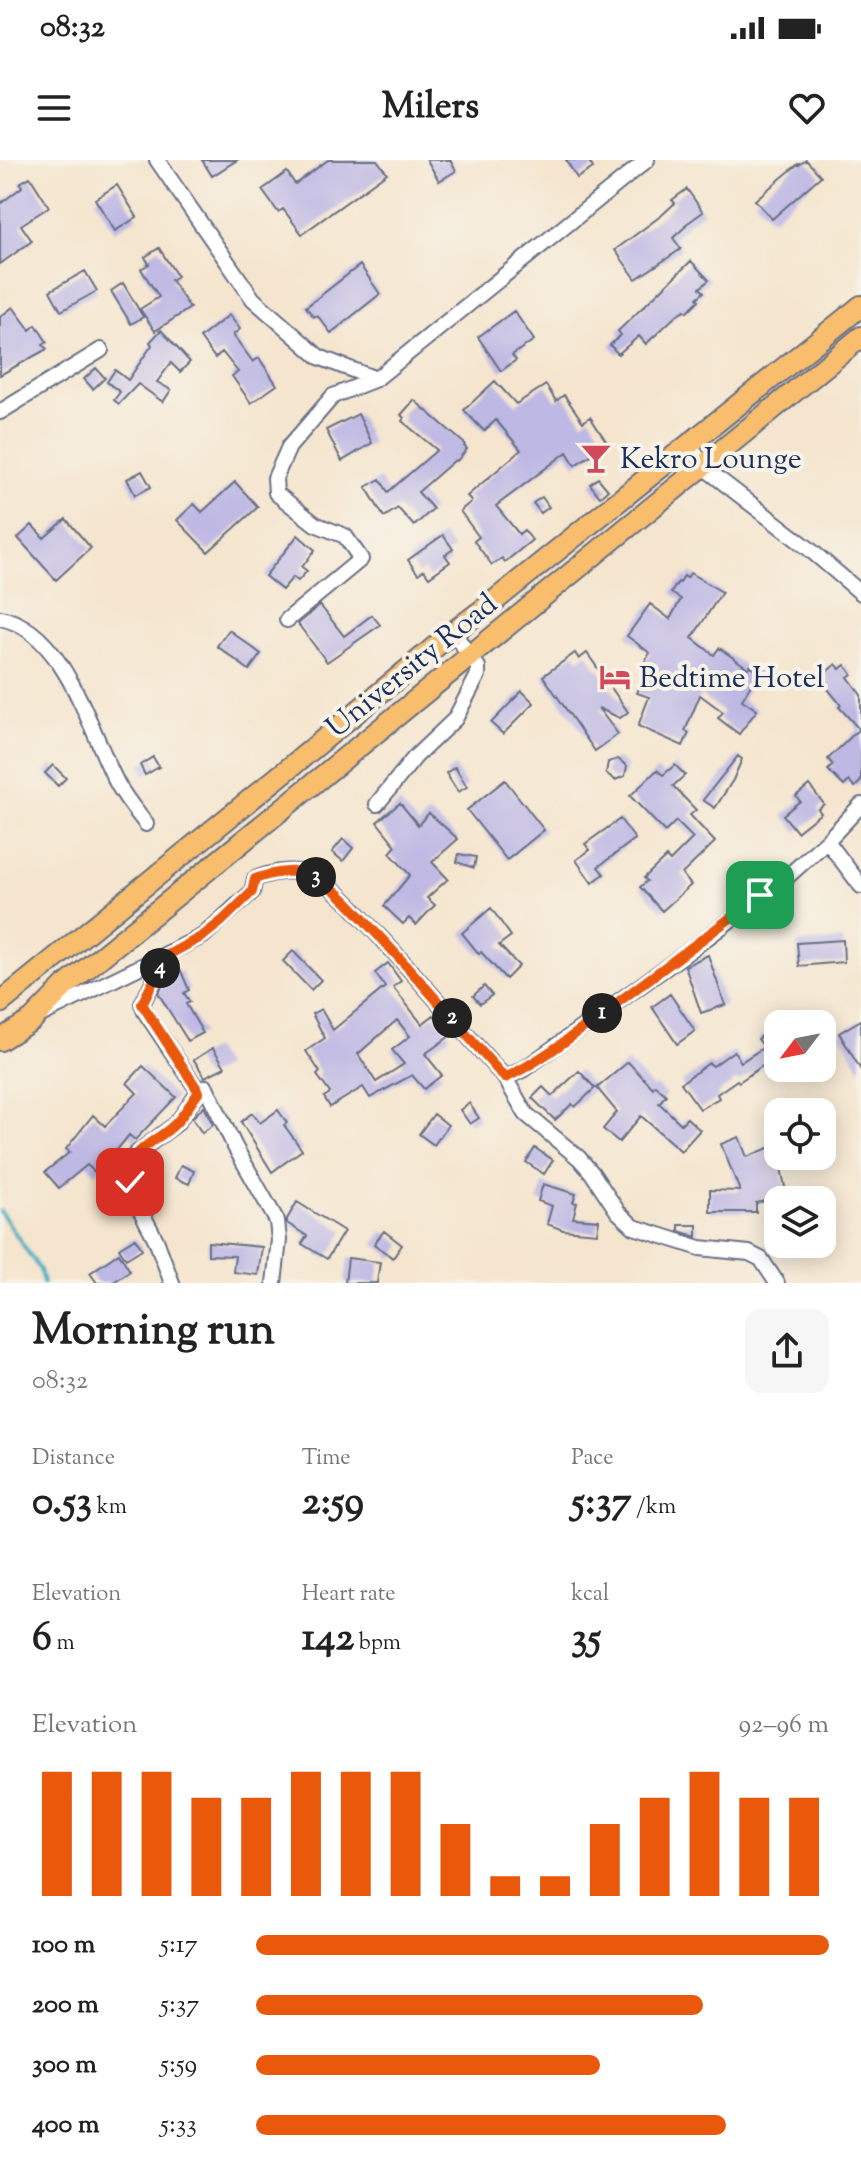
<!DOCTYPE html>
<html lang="en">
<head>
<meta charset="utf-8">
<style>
	:root { --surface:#fff; --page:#f6f6f6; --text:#222; --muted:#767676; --accent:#ea580c }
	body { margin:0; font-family:"Sorts Mill Goudy",serif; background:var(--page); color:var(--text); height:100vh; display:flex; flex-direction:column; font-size:30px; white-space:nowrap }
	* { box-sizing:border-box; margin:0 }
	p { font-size:26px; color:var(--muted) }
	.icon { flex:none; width:44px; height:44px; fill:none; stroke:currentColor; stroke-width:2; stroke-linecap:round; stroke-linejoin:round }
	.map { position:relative; height:1123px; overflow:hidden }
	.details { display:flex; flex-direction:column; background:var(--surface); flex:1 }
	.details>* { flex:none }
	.needle { width:52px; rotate:238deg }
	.controls { position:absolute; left:764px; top:850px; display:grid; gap:16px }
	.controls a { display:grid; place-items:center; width:72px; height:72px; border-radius:16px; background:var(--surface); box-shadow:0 4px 20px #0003; font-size:40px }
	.pin { position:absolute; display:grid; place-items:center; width:68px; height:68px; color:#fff; margin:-34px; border-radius:16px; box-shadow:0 4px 12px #0006 }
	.km { position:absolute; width:40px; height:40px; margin:-20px; border-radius:50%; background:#222; color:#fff; font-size:22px; line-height:40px; text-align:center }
	.round { display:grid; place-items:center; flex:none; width:84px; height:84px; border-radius:16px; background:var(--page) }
	.head { display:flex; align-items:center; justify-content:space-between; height:136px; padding:0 32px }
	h1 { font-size:44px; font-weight:700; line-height:60px }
	.figures { display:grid; grid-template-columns:repeat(3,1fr); gap:12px; height:136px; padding:8px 32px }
	.figures div { display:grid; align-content:center }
	.figures b { font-size:40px; font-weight:700 }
	.figures small { font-size:22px; font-weight:400 }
	.figures p { font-size:22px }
	.chart { height:224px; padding:16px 32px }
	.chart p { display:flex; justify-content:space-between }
	.chart svg { width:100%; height:144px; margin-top:8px; stroke:var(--accent); stroke-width:6 }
	ul { padding:0 32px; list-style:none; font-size:26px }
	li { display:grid; grid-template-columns:128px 96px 1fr; align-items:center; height:60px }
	li i { height:20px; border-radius:10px; background:var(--accent) }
	.status { display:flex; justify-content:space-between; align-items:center; height:56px; padding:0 40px; background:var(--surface); direction:ltr }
	.status svg { height:22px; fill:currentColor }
	header { display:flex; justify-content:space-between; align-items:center; height:104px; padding:0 32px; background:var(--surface); font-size:36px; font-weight:700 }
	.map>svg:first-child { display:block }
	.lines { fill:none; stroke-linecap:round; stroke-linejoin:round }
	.stream { stroke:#43aac3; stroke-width:4 }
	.building { fill:#beb8e4; fill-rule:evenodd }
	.minor-casing { stroke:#676f85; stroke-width:18 }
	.highway-casing { stroke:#676f85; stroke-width:24 }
	.minor { stroke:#fff; stroke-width:14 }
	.highway { stroke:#f9be6d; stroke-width:20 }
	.route-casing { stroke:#fff; stroke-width:16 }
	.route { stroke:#ea580c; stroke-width:10 }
	.labels { text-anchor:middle; stroke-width:8; stroke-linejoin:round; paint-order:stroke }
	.poi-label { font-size:30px; fill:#1b2f5e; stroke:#f7f3e8; text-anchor:start }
	.street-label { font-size:30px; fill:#1b2f5e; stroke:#f7f3e8 }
</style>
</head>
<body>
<div class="status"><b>08:32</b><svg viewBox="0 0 49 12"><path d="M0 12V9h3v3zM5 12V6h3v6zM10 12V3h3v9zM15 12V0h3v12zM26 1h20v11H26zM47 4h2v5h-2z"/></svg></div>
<header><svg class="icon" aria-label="menu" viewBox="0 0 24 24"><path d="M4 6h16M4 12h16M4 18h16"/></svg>Milers<svg class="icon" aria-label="heart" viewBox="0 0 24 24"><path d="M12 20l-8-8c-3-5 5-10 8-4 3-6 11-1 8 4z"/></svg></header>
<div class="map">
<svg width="861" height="1123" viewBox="0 0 861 1123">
	<rect width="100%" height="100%" fill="#f7f3e8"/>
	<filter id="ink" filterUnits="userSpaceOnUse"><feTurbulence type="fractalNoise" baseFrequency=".0125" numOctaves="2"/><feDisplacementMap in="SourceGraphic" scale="16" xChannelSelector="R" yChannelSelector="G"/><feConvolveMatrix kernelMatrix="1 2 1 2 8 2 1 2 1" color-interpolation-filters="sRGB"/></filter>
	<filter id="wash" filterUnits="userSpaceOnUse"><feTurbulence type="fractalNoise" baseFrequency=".006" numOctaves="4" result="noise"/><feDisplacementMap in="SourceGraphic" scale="32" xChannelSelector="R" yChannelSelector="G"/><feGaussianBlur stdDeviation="1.8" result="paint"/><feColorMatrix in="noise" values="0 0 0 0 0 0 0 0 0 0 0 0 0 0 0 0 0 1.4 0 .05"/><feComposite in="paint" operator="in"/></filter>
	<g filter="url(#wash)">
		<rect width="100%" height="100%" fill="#f5e5ce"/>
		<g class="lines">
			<path class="stream" d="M0 1051 40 1110 43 1123"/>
		</g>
		<g id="blocks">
			<path class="building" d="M202 0H237L212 16Z
				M328 0H377L387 13 302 74 283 49 278 52 262 30 287 12 295 24Z
				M427 0H450L456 11 439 21Z
				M566 0H588L593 8 577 18Z
				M806 0 821 16 772 59 755 40 798 4 799 5Z
				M30 17 49 47 21 65 32 81 0 104V44L22 27 20 23Z
				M117 25 137 57 115 71 95 39Z
				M687 29 703 52 685 65 686 66 673 78 681 89 636 119 615 90 662 55 675 43 672 40Z
				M159 88 177 116 171 120 190 148 155 171 140 149 159 137 141 109 149 104 145 97Z
				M691 101 709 120 700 128 704 132 697 138 699 140 687 152 685 150 678 154 646 184 639 176 618 194 610 185 621 175 618 171Z
				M360 105 380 134 331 173 317 155 314 157 306 147Z
				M85 111 97 131 61 151 50 131Z
				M123 123 143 157 131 164 111 131Z
				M13 147 30 170 36 165 47 182 43 185 47 189 0 215V157Z
				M514 151 534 180 512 195 516 200 501 211 478 177Z
				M229 155 240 169 233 175 253 202 259 198 277 225 251 243 232 216 238 212 222 192 215 198 200 178Z
				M161 170 190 202 180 212 171 203 157 222 171 230 163 242 138 224 119 244 114 240 120 232 107 222 115 210 128 220 152 185 150 182Z
				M96 208 105 218 93 229 84 219Z
				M495 221 516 244 546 225 556 241 564 235 583 262 590 257 608 284 575 305 567 292 496 346 519 374 524 370 532 380 505 402 502 398 492 405 474 381 479 377 460 351 472 341 467 336 521 290 496 260 484 271 464 250Z
				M414 240 465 284 464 286 467 289 457 301 455 300 418 332 433 349 414 366 398 348 384 357 366 327 380 319 388 332 437 290 402 261 404 258 401 255Z
				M358 254 372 283 342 301 326 270Z
				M142 311 151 327 135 335 127 319Z
				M598 318 608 330 600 337 590 324Z
				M235 322 258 347 208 392 177 360 194 344 202 352Z
				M542 337 549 347 541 353 533 343Z
				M66 359 91 388 56 420 18 378 32 365 44 378Z
				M298 375 315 390 302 407 307 411 298 421 293 417 282 430 265 416Z
				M443 375 453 389 445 395 450 402 429 417 424 410 418 414 408 400Z
				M690 413 722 432 692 478 714 495 719 488 748 508 750 506 759 511 742 540 757 550 739 574 718 558 723 552 700 535 685 571 689 573 683 586 638 566 649 537 637 533 646 511 641 508 650 493 627 476 650 444 670 459 681 439 671 433 678 422 680 423 684 416 687 418Z
				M320 445 344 476 372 455 380 465 327 502 298 464Z
				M229 470 261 494 249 510 217 486Z
				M575 493 579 499 587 493 628 552 620 558 598 548 618 574 595 591 543 516Z
				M836 504 840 509 845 505 852 514 848 517 861 535V621L855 627 849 621 844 626 828 610 833 605 828 599 859 569 839 547 841 545 819 518Z
				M522 531 534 543 503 574 491 563Z
				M738 596 742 599 733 620 715 648 703 640Z
				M153 597 159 607 145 615 140 605Z
				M618 599 627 606 625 616 615 620 606 613 608 602Z
				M53 605 66 618 58 626 45 613Z
				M675 605 685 615 673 626 696 650 690 655 715 682 682 714 691 725 662 751 640 727 647 721 644 718 666 697 670 701 693 678 676 661 665 672 630 636 657 610 663 615Z
				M455 607 467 627 458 632 446 613Z
				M505 620 544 670 507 700 467 650Z
				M809 625 824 644 818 649 821 653 797 672 783 655 800 641 796 636Z
				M400 643 418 665 429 653 458 679 432 702 448 719 427 738 435 745 416 765 409 758 403 764 384 746 410 715 390 693 396 686 377 662Z
				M620 659 635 679 598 707 604 714 592 723 576 700 590 690 585 684Z
				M343 679 353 688 343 701 332 692Z
				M459 694 476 697 474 708 457 702Z
				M491 748 511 776 499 785 519 806 506 819 481 792 479 794 462 773Z
				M843 780 844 802 799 806 797 783Z
				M293 791 321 820 311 830 283 801Z
				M708 795 725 845 701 853 685 806Z
				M388 803 401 821 393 827 422 864 434 855 450 876 425 894 442 915 424 929 412 915 370 938 363 927 330 947 324 937 330 933 317 915 320 912 306 891 325 878 312 854 321 849 333 870 385 827 375 813ZM397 860 410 876 392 890 404 904 376 922 358 894Z
				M181 811 189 830 184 833 190 842 186 844 203 873 188 881 158 833 163 825 168 822 167 819Z
				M484 826 492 835 480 844 473 836Z
				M670 834 695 871 677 884 652 847Z
				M861 860V910L839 873Z
				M766 873 778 890V895L739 922 737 920 717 934 719 938 700 949 681 923 709 903 713 906 734 891 741 902 764 887 758 879Z
				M213 888 225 907 205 917 194 900Z
				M628 902 653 928 655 925 666 935 659 943 681 964 687 958 700 970 681 991 641 956 619 982 603 969 617 952 597 928Z
				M143 906 176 937 135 980 129 975 116 991 118 992 112 999 121 1016 111 1022 102 1006 96 1013 87 1005 59 1028 45 1012 70 992 66 989 93 955 105 966 137 933 127 923Z
				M579 911 595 928 575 947 572 944 555 960 532 938 543 927 552 936Z
				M469 943 479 958 470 964 460 950Z
				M204 946 213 965 202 973 192 958Z
				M278 950 287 963 284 965 302 990 272 1012 241 962 252 953 260 963Z
				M434 954 448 965 434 985 419 974Z
				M739 977 747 997 778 984V996H799L780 1004 787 1036 756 1043V1052H710V1030L740 1031 721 984Z
				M535 988 553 1000 544 1014 526 1002Z
				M181 1005 194 1011 189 1024 175 1018Z
				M543 1024 576 1034 573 1042 577 1043 573 1058 599 1060 597 1073 563 1070 547 1064 552 1046 538 1041Z
				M297 1042 344 1071 327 1099 302 1084 307 1076 287 1063V1059Z
				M679 1065H697V1077L679 1071Z
				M384 1071 402 1085 393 1098 374 1084Z
				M135 1078 142 1089 126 1099 119 1088Z
				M208 1082 262 1087 258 1115 233 1112 235 1096 208 1095Z
				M119 1093 130 1111 112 1123H97L90 1113Z
				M348 1098 380 1102 377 1123H345Z"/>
		</g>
	</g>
	<g filter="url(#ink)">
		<use href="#blocks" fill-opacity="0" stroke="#676f85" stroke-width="2"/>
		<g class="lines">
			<defs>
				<path id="minor" d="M157 0 253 139 319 197 376 219 647 0
					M0 252 101 190
					M690 283 702 306 808 388 861 433
					M0 458C65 470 90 572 117 623 125 638 136 651 146 664
					M287 460 361 399 345 376 315 364 276 333 275 318 289 287 333 236 376 219
					M377 644 415 597 455 559 478 515V507L453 472
					M827 681 861 726
					M166 796 142 844 145 852 199 932
					M43 854 203 776 252 732 255 719C274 711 302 707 320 719 341 733 361 757 378 775 422 821 462 871 505 918L524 909 696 786 788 716 827 681 861 645
					M505 918 526 954 579 998 592 1013 618 1052 634 1067 700 1088 749 1093 761 1099 777 1123
					M172 1123 156 1080 134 1038 130 1008 137 993 176 964 199 932 206 927 235 987 277 1061 279 1080 274 1123"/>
				<path id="highway" d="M0 843 293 605 453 472 493 442 861 146
					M0 880 32 860 64 827 861 177"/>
			</defs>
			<use href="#minor" class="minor-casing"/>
			<use href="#highway" class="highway-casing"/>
			<use href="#minor" class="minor"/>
			<use href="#highway" class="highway"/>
		</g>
	</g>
	<g class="lines" filter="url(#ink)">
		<defs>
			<path id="route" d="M130 1022C128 986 154 985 175 964 184 955 191 942 199 932L142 844 166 796 203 776 222 761 252 732 255 719C274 712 302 707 320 719 341 733 361 757 378 775 422 821 462 871 505 918 545 899 581 869 617 843 665 807 713 772 760 735"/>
		</defs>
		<use href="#route" class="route-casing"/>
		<use href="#route" class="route"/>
	</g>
	<defs>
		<symbol id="bar-bare" viewBox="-9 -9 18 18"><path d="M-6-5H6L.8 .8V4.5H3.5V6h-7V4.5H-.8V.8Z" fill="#d1495b" stroke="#f7f3e8" stroke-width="2.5" paint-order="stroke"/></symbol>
		<symbol id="hotel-bare" viewBox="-9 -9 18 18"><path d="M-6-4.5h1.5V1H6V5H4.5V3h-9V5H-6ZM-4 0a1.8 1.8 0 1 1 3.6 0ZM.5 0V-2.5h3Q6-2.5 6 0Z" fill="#d1495b" stroke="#f7f3e8" stroke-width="2.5" paint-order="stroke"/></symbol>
	</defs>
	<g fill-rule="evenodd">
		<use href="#bar-bare" x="574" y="276" width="44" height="44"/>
		<use href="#hotel-bare" x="593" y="495" width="44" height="44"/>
	</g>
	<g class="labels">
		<g class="poi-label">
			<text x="620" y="308">Kekro Lounge</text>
			<text x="639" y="527">Bedtime Hotel</text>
		</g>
		<g class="street-label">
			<text transform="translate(411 505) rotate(-39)" y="10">University Road</text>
		</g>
	</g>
</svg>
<div class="controls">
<a><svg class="needle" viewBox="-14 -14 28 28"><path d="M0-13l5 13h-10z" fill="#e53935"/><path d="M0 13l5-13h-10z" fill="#767676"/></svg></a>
<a><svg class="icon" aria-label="locate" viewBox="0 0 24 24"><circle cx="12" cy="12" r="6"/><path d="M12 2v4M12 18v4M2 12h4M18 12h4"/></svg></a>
<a><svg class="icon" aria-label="layers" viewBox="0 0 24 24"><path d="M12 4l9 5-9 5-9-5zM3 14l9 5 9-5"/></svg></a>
</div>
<div class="pin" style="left:760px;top:735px;background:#1e9e55"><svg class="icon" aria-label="arrive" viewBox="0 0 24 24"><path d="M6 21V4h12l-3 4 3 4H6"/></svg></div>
<div class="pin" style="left:130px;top:1022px;background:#d93025"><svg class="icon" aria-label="check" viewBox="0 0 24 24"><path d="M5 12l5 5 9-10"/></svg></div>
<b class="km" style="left:602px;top:853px">1</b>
<b class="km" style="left:452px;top:858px">2</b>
<b class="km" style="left:316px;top:717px">3</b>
<b class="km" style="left:160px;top:808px">4</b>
</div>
<section class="details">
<div class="head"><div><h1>Morning run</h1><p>08:32</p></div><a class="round"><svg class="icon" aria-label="share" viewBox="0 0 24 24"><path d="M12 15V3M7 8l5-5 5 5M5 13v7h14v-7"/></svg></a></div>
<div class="figures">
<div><p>Distance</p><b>0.53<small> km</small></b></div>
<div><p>Time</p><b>2:59</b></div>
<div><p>Pace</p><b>5:37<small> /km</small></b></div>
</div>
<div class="figures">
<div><p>Elevation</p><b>6<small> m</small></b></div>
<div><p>Heart rate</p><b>142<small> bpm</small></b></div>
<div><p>kcal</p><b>35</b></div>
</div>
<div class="chart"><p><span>Elevation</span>92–96 m</p>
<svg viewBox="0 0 160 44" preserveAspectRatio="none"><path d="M5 44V6M15 44V6M25 44V6M35 44V14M45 44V14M55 44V6M65 44V6M75 44V6M85 44V22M95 44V38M105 44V38M115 44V22M125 44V14M135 44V6M145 44V14M155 44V14"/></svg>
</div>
<ul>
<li><b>100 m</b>5:17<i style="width:100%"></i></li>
<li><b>200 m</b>5:37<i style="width:78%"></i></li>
<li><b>300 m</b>5:59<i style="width:60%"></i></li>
<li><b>400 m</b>5:33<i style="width:82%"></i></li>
</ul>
</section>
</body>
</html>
